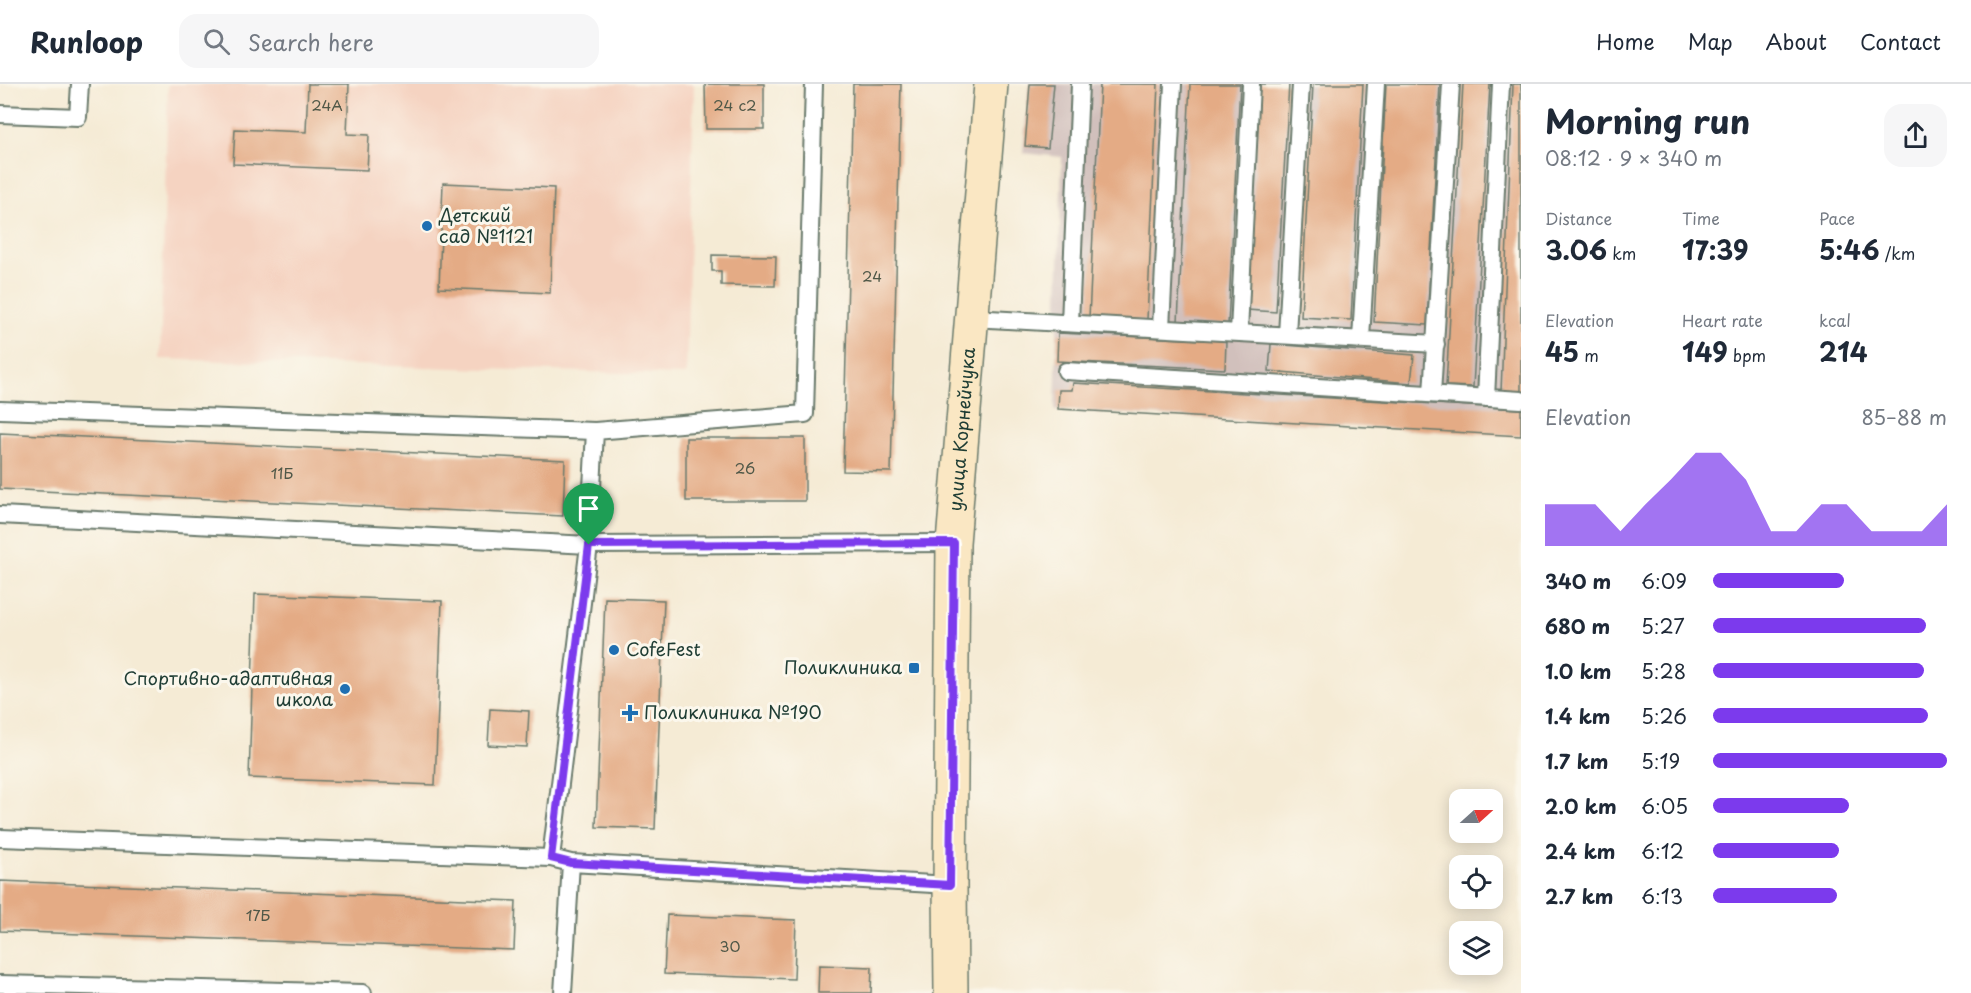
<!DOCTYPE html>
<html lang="en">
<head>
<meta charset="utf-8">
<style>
	:root { --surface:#fff; --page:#f6f6f7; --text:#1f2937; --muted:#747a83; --line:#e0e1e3; --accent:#7c3aed }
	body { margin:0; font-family:"Playpen Sans",sans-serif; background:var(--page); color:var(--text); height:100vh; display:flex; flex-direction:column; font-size:22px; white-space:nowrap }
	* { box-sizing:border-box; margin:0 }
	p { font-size:20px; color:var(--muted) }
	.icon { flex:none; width:33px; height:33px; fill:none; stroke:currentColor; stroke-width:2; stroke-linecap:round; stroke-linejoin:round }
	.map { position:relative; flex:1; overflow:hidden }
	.side { display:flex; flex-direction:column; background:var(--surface); width:450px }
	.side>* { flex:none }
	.needle { width:39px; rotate:69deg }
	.buttons { position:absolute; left:1449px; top:705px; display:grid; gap:12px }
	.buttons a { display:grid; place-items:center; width:54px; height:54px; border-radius:12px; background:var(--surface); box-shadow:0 3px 15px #0003; font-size:30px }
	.pin { position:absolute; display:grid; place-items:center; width:51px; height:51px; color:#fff; margin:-62px -26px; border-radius:50% 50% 50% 0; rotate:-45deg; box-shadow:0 0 6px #0007 }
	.pin .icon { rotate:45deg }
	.round { display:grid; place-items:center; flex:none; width:63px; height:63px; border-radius:18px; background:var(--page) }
	.summary { display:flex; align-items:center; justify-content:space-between; height:102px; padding:0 24px }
	h1 { font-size:33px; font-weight:700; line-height:45px }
	.figures { display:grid; grid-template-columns:repeat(3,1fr); gap:9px; height:102px; padding:6px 24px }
	.figures div { display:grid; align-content:center }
	.figures b { font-size:26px; font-weight:700 }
	.figures small { font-size:16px; font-weight:400 }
	.figures p { font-size:16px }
	.chart { height:168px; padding:12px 24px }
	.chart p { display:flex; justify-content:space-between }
	.chart svg { width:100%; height:108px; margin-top:6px; fill:var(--accent); opacity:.7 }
	ul { padding:0 24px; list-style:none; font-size:20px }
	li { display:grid; grid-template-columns:96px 72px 1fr; align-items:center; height:45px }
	li i { height:15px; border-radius:8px; background:var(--accent) }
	header { display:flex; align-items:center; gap:36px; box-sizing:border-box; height:84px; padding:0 30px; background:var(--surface); border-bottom:2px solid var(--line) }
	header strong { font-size:28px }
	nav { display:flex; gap:33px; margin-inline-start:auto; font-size:21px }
	.search { width:420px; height:54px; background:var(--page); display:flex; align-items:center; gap:15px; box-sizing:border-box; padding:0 21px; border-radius:18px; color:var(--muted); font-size:22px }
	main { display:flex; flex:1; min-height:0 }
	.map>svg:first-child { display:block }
	.built { fill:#f5d3c1 }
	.industrial { fill:#d1c0bc }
	.building { fill:#e4ab85 }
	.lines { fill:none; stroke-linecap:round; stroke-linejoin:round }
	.lane-casing { stroke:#6a7a6c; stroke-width:20 }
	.secondary-casing { stroke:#6a7a6c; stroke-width:36 }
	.lane { stroke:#fff; stroke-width:16 }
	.secondary { stroke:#fae7c3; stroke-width:33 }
	.route-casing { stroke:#fff; stroke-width:12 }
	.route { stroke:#7c3aed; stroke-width:8 }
	.poi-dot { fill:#1f6fb2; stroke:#fbf7ec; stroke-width:2 }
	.labels { text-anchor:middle; stroke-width:6; stroke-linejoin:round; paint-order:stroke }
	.number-label { font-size:15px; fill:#505848 }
	.poi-label { font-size:18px; fill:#1f3d34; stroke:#fbf7ec; text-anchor:start }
	.street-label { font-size:18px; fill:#1f3d34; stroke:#fbf7ec }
</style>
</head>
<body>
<header>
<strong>Runloop</strong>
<div class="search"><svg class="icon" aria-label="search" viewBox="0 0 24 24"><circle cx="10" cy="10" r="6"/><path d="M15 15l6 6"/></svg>Search here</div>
<nav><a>Home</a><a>Map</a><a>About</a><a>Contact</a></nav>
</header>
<main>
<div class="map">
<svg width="1521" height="909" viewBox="0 0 1521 909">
	<rect width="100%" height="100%" fill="#fbf7ec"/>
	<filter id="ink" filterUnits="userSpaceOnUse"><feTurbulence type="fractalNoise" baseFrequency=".0167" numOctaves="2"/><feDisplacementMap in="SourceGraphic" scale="12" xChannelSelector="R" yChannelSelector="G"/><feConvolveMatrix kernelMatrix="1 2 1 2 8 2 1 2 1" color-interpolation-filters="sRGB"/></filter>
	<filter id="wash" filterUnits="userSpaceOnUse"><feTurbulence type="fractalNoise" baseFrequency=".008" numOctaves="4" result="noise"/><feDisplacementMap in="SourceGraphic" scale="24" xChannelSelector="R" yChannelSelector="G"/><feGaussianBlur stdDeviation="1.35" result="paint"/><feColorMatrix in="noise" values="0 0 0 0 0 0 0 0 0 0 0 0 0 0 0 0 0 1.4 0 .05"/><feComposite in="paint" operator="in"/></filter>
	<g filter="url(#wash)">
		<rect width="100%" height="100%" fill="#f5ebd5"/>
		<path class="built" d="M168 0H694L686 291 160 275Z"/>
		<path class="industrial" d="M1029 0H1521V352L1055 326 1062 73 1023 69Z"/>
		<g id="blocks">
			<path class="building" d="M308 0H349L347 50 369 51 367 86 233 80 235 45 306 48Z
				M705 0H764V45H706Z
				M853 0H901L891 388 843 387Z
				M1030 0H1054L1048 64 1025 62Z
				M1100 0H1158L1147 236 1089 234Z
				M1190 0H1240L1228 241 1178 238Z
				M1260 0H1289L1276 228 1247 226Z
				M1313 0H1363L1351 236 1301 233Z
				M1386 0H1440L1427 241 1374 238Z
				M1463 0H1490L1473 303 1446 302Z
				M1513 0H1521V309L1501 308Z
				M443 99 554 104 550 209 439 204Z
				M712 171 776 172 775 202 721 201V187H712Z
				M1058 249 1226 257 1225 285 1057 277Z
				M1271 260 1414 271 1411 299 1269 287Z
				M1073 299 1521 325V352L1058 325 1059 306H1072Z
				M0 349 565 376 563 432 0 405Z
				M686 354H805V417H686Z
				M255 510 442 517 435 701 249 694Z
				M605 514 664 516 655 745 596 743Z
				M490 625 529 627 527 663 488 661Z
				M0 797 516 817 514 866 0 847Z
				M667 831 796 836 794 895 664 890Z
				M819 881 872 883 871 909H818Z"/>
		</g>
	</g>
	<g filter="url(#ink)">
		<use href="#blocks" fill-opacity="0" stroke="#6a7a6c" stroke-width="1.5"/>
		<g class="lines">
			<defs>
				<path id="lane" d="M0 30 78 33 80 0
					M972 234 1436 260
					M1070 239 1080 0
					M1161 244 1173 0
					M1239 248 1251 0
					M1287 251 1301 0
					M1361 255 1376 0
					M1066 287 1521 316
					M1432 310 1451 0
					M1486 314 1501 0
					M0 326 595 347 805 330 814 0
					M0 431 589 461 595 347
					M0 754 551 774 571 779 950 801
					M551 774 589 461 953 459
					M0 900 363 909
					M563 909 571 779"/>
				<g id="secondary">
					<path id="s1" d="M951 909 950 801 953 459 991 0"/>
				</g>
			</defs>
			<use href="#lane" class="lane-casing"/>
			<use href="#secondary" class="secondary-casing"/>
			<use href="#lane" class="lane"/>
			<use href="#secondary" class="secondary"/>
		</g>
	</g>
	<g class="lines" filter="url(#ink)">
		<defs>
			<path id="route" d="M954 459 950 801 571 779 551 774 589 461Z"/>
		</defs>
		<use href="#route" class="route-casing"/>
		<use href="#route" class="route"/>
	</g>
	<g class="poi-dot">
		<circle cx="427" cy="142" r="6"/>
		<circle cx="614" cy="566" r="6"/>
		<rect x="908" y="578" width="12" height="12" rx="3"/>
		<circle cx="345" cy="605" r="6"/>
		<path d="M627 620h6v6h6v6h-6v6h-6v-6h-6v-6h6z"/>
	</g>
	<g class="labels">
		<g class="number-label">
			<text x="327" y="27">24А</text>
			<text x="735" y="27">24 с2</text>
			<text x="872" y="198">24</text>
			<text x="745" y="390">26</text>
			<text x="282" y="395">11Б</text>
			<text x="258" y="837">17Б</text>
			<text x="730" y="868">30</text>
		</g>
		<g class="poi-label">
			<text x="439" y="138">Детский<tspan x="439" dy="21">сад №1121</tspan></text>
			<text x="626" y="572">CofeFest</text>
			<text x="902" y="590" text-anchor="end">Поликлиника</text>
			<text x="333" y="601" text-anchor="end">Спортивно-адаптивная<tspan x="333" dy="21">школа</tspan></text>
			<text x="644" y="635">Поликлиника №190</text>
		</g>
		<g class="street-label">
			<text dy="6" stroke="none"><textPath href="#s1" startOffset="564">улица Корнейчука</textPath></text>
		</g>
	</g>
</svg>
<div class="buttons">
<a><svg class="needle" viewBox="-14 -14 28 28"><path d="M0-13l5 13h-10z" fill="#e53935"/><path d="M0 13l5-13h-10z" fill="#747a83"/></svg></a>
<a><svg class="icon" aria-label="locate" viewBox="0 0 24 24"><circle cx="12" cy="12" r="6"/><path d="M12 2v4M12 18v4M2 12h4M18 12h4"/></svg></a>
<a><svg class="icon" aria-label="layers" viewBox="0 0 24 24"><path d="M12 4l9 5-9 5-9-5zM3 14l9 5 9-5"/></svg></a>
</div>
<div class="pin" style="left:589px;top:461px;background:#1e9e55"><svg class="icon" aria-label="arrive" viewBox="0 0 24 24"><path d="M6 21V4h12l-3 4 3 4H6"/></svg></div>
</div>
<section class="side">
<div class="summary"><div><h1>Morning run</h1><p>08:12 · 9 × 340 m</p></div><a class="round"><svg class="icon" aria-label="share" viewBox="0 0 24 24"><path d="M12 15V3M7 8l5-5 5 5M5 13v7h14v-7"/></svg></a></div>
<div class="figures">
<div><p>Distance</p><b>3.06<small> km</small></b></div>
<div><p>Time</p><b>17:39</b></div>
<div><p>Pace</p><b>5:46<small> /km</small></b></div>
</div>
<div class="figures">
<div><p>Elevation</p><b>45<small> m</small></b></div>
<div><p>Heart rate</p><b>149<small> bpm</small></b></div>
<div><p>kcal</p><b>214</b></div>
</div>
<div class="chart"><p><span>Elevation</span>85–88 m</p>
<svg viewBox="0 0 160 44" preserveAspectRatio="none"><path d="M0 44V27L10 27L20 27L30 38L40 27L50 17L60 6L70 6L80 17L90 38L100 38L110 27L120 27L130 38L140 38L150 38L160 27V44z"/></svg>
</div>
<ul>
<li><b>340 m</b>6:09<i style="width:56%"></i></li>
<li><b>680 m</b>5:27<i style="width:91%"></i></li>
<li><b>1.0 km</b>5:28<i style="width:90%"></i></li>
<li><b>1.4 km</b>5:26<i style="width:92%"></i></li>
<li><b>1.7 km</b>5:19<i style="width:100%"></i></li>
<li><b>2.0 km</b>6:05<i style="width:58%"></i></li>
<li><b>2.4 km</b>6:12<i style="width:54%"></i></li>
<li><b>2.7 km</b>6:13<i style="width:53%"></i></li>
</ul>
</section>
</main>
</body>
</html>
